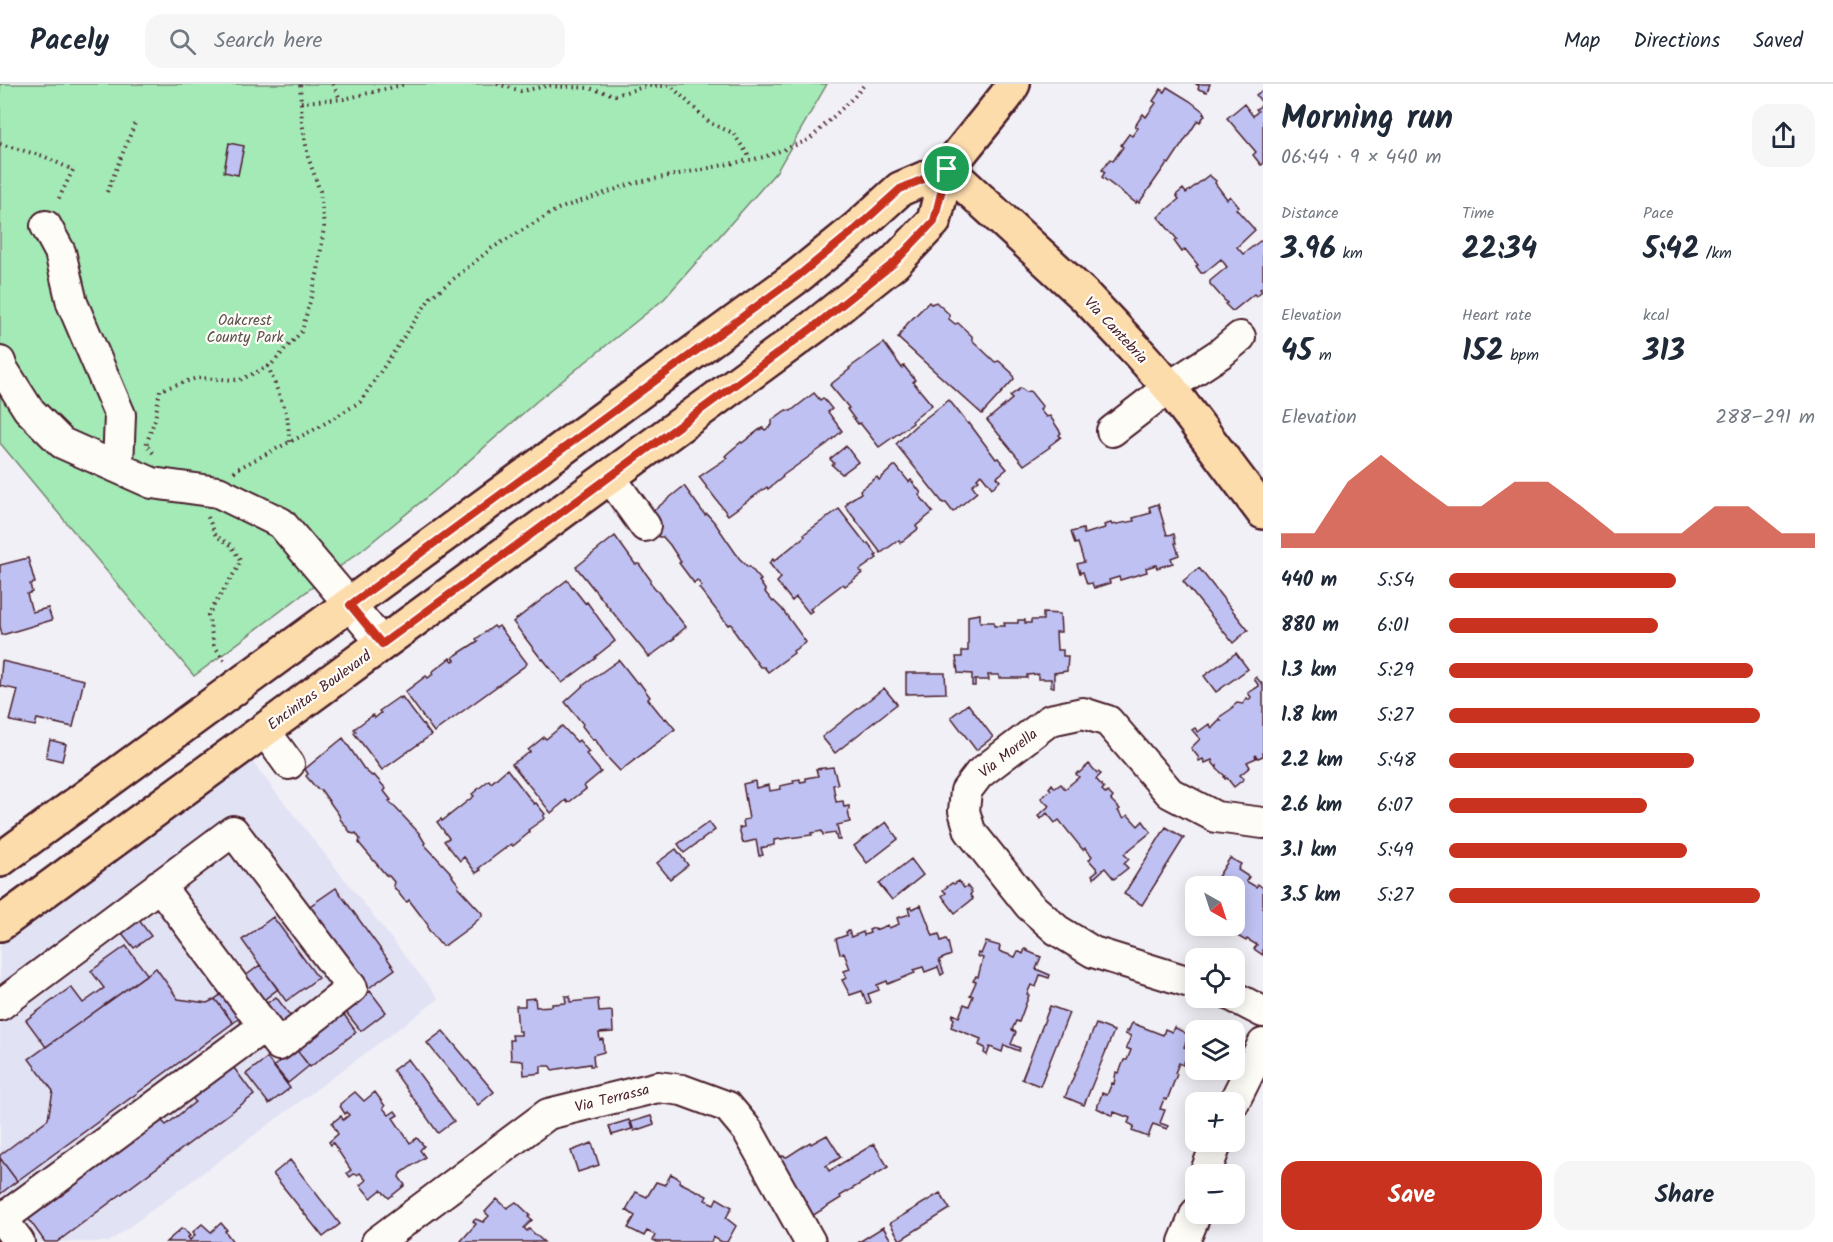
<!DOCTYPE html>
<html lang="en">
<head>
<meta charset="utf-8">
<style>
	:root { --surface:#fff; --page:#f6f6f7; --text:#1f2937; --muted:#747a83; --line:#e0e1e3; --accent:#c8321e }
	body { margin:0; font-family:Kalam,sans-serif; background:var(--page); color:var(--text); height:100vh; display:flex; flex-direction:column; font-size:22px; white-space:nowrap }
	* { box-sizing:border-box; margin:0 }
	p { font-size:20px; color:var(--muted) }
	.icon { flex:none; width:33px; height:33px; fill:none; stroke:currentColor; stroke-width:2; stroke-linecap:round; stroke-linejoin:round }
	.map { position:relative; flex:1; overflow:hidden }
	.sheet { display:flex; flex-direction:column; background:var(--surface); width:570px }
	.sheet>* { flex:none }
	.needle { width:39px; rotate:141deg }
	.tools { position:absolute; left:1185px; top:792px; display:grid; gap:12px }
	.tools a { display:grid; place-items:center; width:60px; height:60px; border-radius:12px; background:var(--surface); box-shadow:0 3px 15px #0003; font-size:30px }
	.pin { position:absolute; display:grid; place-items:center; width:51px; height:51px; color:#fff; margin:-26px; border:3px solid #fff; border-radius:50%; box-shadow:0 2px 6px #0007 }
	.round { display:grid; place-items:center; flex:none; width:63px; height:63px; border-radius:18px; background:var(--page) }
	.head { display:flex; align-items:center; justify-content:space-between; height:102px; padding:0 18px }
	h1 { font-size:33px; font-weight:700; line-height:45px }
	.stats { display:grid; grid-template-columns:repeat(3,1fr); gap:9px; height:102px; padding:6px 18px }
	.stats div { display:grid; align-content:center }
	.stats b { font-size:30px; font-weight:700 }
	.stats small { font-size:16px; font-weight:400 }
	.stats p { font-size:16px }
	.chart { height:168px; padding:12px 18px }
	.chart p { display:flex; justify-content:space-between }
	.chart svg { width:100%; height:108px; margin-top:6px; fill:var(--accent); opacity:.7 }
	.button { display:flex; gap:12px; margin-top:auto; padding:12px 18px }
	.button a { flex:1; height:69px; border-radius:18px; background:var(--accent); color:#fff; font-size:24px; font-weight:700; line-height:69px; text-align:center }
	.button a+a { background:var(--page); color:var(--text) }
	ul { padding:0 18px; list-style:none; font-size:20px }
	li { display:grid; grid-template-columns:96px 72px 1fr; align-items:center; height:45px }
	li i { height:15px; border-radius:8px; background:var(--accent) }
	header { display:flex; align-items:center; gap:36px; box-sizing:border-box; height:84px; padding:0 30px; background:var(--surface); border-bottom:2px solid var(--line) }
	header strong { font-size:28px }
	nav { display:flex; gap:33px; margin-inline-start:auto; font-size:21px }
	.search { width:420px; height:54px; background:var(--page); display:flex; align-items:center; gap:15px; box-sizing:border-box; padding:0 21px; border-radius:18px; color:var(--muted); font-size:22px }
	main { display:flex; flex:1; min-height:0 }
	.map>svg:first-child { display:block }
	.built { fill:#e2e2f5 }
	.green { fill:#a3eab7; stroke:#768471; stroke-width:1.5 }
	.building { fill:#bfc1f3; stroke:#4a1f2b; stroke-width:1.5 }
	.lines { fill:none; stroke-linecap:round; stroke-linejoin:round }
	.minor-casing { stroke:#4a1f2b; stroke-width:34 }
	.major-casing { stroke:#4a1f2b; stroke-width:38 }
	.path { stroke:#4a1f2b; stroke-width:4; stroke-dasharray:1.5 4.5; stroke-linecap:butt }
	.minor { stroke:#fdfcf7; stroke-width:30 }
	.major { stroke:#fddcac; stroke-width:33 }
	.route-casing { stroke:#fff; stroke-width:12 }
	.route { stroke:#c8321e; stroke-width:8 }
	.labels { text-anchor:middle; stroke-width:4.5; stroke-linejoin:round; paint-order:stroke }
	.park-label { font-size:15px; fill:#60524e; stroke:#fdfcf7 }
	.street-label { font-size:15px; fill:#4a1f2b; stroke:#fdfcf7 }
</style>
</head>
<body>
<header>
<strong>Pacely</strong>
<div class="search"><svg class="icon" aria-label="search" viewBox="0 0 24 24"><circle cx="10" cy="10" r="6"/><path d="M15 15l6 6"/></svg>Search here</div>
<nav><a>Map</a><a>Directions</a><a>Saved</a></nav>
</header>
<main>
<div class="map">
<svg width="1263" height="1158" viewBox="0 0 1263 1158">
	<rect width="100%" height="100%" fill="#f1f0f6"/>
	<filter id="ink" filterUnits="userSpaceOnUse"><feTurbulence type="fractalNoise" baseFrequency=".0167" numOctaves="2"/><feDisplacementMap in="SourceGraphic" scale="12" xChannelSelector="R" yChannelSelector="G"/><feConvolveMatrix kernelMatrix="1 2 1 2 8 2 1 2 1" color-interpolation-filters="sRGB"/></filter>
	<g filter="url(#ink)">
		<path class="built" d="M246 670 439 915 109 1158H0V852Z"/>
		<path class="green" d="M0 0H827L777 87 664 215 537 317 438 404 362 466 194 592 0 359Z"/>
		<path class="building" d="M1196 0H1210L1207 8 1198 5 1199 2Z
			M1167 3 1190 17 1204 28 1203 30 1205 31 1200 38 1198 36 1169 80 1167 79 1139 119 1137 117 1136 119 1102 93 1105 88 1102 86 1110 75 1113 77 1123 63 1121 61 1129 50 1132 52 1138 44 1135 42 1143 30 1146 33 1156 19 1153 17 1161 5 1164 8Z
			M1263 6V80L1261 81 1253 71 1256 68 1227 34 1244 20 1253 32 1258 27 1256 25 1263 20 1256 11Z
			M229 59 244 62 238 91 224 88Z
			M1209 91 1216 97 1215 99 1227 115 1230 112 1239 123 1236 125 1255 146 1237 163 1243 170 1260 157 1263 158V203L1260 205 1262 207 1256 212 1254 210 1233 227 1231 226 1225 220 1227 219 1210 200V197L1227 183 1221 175 1204 189H1201L1196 182 1198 181 1185 165 1182 168 1174 157 1177 155 1158 133 1179 115 1176 111 1183 105 1186 109Z
			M929 218 931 220 936 218 949 230V235L955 240 958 239 972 252V256L995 278 999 277 1012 289 1014 295 982 330 898 254 907 240Z
			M884 259 902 284 904 282 915 296 913 298 932 321 912 337 913 339 879 363 860 339 858 340 847 325 849 324 830 301 850 285 849 284Z
			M1021 304 1026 308 1030 307 1042 322 1040 326 1046 333 1050 332 1061 349 1059 351 1061 353 1049 362 1050 363 1024 381 987 336 1012 315 1010 312Z
			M814 309 820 316 823 314 832 325 828 328 842 347 827 360 782 392 783 393 768 405 767 403 728 431 699 393 727 374 725 372 728 369 741 358 742 359 759 346 763 344 765 346 772 341V336L786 326 791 327Z
			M949 316 968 340 969 339 996 375 998 374 1007 385 997 393 1000 397 992 404 981 390 977 394 979 396 972 401 977 408 953 428 946 419H943L896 360 915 342Z
			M846 362 858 378 842 390 832 381 834 379 830 375Z
			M894 382H896L909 398 911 396 921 409 919 411 933 428 916 442 918 445 900 459 899 456 881 469 845 422 848 419 847 418 861 409 860 406 877 393 879 396Z
			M684 402 705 431 707 430 715 439 739 474 748 483 749 482 761 496 759 497 766 507 765 508 773 518 774 517 782 525 806 558 793 567 794 569 768 588 764 583H760L734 547 735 546 731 540 728 541 699 504 702 502 697 496 694 499 679 479 681 478 670 461 663 453H659L648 438 647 432Z
			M1158 420 1167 451 1174 450 1176 459H1175L1179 471 1171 474 1173 479 1157 484 1156 481 1146 484 1147 488 1120 496 1119 493 1109 496 1110 499 1094 504 1092 499 1087 500 1083 488 1080 489 1077 480 1084 478 1078 459 1075 460 1071 448 1083 445 1084 450 1105 444 1104 441 1111 439 1112 441 1134 437 1133 434 1151 429 1149 423Z
			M839 425 866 460 868 459 877 471 875 472 877 474 860 486 862 489 845 502 843 500 810 525 812 527 809 529 796 513 792 517 777 498 781 494 769 479 773 475 774 477 805 452 804 450Z
			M615 452 635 480H639L650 495V498L686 543 674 553 675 554 649 573 576 483Z
			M28 474 35 499 30 500 32 508 27 510 32 528 48 524 52 536 2 551 0 542V481Z
			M1199 484 1248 546 1233 559 1183 497Z
			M567 496 585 519 587 518 615 557 595 573 596 574 562 599 543 575 542 576 513 538Z
			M1043 529 1060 530 1061 548H1056L1057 566H1063V572H1068L1067 587 1054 589V603H1051V595H1038V590L1027 591V594H999V591H988L989 596H975V602H972V590L958 589 956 573H962V567H968V532L980 530V538H994V542H1005L1004 539H1018V536H1025V539H1031V536H1043Z
			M494 542 496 544 499 542 527 579 526 581 434 648 405 608 426 592 428 594 433 590 432 588 450 574 453 577 455 576 453 573 478 557 476 555Z
			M1236 569 1248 585 1216 608 1204 592Z
			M619 576 637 599 639 598 650 613 648 615 660 630 665 635 666 634 675 645 620 687 606 672 595 655 593 656 582 642 583 640 565 618 585 600Z
			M2 577 84 596 73 643 37 635 35 642 10 637 18 606 0 602Z
			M906 589H945L946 609 906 610Z
			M1256 593 1263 601V672L1258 674 1255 671 1256 674 1247 678 1250 683 1240 691 1244 695 1234 703 1227 694 1225 695 1224 693 1225 692 1217 685V682L1216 683 1212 678 1213 677 1212 676 1205 679 1203 675 1199 677 1198 675 1199 674 1191 664 1200 655 1192 646 1195 644 1198 648 1209 640 1212 644 1219 637H1221L1219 635 1221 632 1233 624 1232 623 1237 619 1243 620 1247 614 1249 616 1251 613 1248 609 1259 602 1254 595Z
			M884 604 897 620 835 669 822 653Z
			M399 613 400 615 402 613 431 651 382 686 354 649 356 647 354 645 373 631 375 634 381 629 379 627Z
			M968 620 993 653 976 666 951 633Z
			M562 642 577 658 579 656 589 668 586 670 601 688 584 702 586 705 568 719 566 716 551 729 512 680 530 668 528 666 544 653 546 655Z
			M343 654 364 685 372 692 374 691 386 705 384 707 391 716 389 717 419 749 425 759 424 760 453 791 452 792 459 801 458 803 482 829V832L470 843 444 862 439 859 428 845V841L409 816 407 818 404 816 393 802 394 798 389 792 386 791 359 759 360 755 356 749 354 750 351 749 340 735 339 731 321 706 317 705 306 692 308 690 305 685Z
			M50 656 66 660 62 677 46 673Z
			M1089 680 1097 689 1098 688 1101 690 1096 695 1104 704 1102 706 1106 710 1108 708 1113 713 1111 716 1120 725 1118 727 1124 734 1128 731 1138 742 1143 737 1151 748 1124 770 1129 775 1124 780 1128 784 1114 795 1105 784 1094 794 1092 791 1098 786 1089 776 1092 772 1085 764 1083 766 1059 736 1055 739 1047 729 1041 735 1038 732 1049 722 1041 714 1051 706 1049 704 1052 700 1055 704 1061 700 1065 705 1079 693 1076 690 1078 688 1079 689Z
			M833 683 838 700 833 701 836 718 843 717 844 723 849 722V725L848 726 850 738 837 741 840 756H837L835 749 823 751 822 747 811 749 812 751 774 756V761L761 764 763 771 759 772 756 756 743 759 739 744 744 743 743 736 749 735 743 700 755 697 756 704 769 701 770 707 781 705 780 702 794 699 793 696 800 695V698L806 697V694L818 692 816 685Z
			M507 685 534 720 536 719 545 730 543 732 545 734 528 746 530 748 513 762 511 760 479 784 481 786 476 789 464 773 460 777 444 757 449 754 437 738 441 735 442 737 474 712 472 710 489 696 491 699Z
			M709 738 715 746 684 769 678 760Z
			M886 738 898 755 867 779 854 762Z
			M1166 743 1184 754 1142 821 1124 810Z
			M676 765 688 781 670 795 657 779Z
			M1230 774 1241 780 1238 786 1249 793 1246 797 1256 803 1258 800 1263 804V871L1254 865 1257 861 1247 855 1246 857 1222 843 1234 842V802H1212Z
			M911 775 923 791 892 816 879 800Z
			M959 797 964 804 967 802 972 808 970 811 973 815 955 829 942 812 946 809 943 806 952 799 954 800Z
			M336 804 395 885 366 906 307 824Z
			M921 821 933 852 939 850 941 857 946 855 948 858 951 871 939 876 944 889 941 891 938 883 925 888 923 883 913 886 915 889 888 900 887 897 877 901 879 906 868 910 871 918 867 920 862 907 850 911 842 896 847 894 844 887 850 885 844 869 840 870 836 855 847 851 846 848 849 847 851 853 863 848 864 851 870 849 869 846 874 844 875 846 888 841 889 844 899 840 897 834 910 830 908 824 911 823 912 825Z
			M273 833 318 894 286 917 242 856Z
			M138 835 151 852 134 864 121 848Z
			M986 858 1000 862 999 867 1015 873 1018 867 1023 870 1025 865 1028 866 1027 867 1041 873 1036 885 1050 891 1049 894 1040 891 1036 903 1031 901 1027 910 1029 911 1019 938 1016 937 1012 946 1016 948 1011 960 1020 964 1019 967 1004 961 1002 968 990 963 987 971 984 969 985 964 979 961 981 955 951 943 954 935 952 933 953 930 959 933 964 920 969 922 973 912 970 911 976 898 973 897 976 892 978 893 983 874 977 872 978 869 981 870Z
			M126 862 147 890 46 963 26 936 71 903 83 919 104 904 91 887Z
			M260 881 278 905 233 939 215 915Z
			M156 884 178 915 207 919 215 915 233 939 17 1097 0 1074V1071L48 1035 53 1007 29 975Z
			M370 907 386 928 361 947 345 927Z
			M565 912H570V918L598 915 599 928 612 927 613 948 599 949 600 956 603 955 604 968 593 971 594 982H590V980L552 986 550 982H541V989L524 991 523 977 511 976 510 956H513L512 951H521V947H518L516 922H525V915L535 914 536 923 552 922V920L566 919Z
			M276 913 295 938 279 950 260 924Z
			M1050 922 1069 929 1040 1002 1022 995Z
			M343 929 356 948 310 983 296 965Z
			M1132 939 1163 951 1165 945 1172 948 1174 943 1189 951 1184 963 1196 967V972L1188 969 1183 981 1179 979 1175 989 1177 990 1167 1016 1164 1015 1160 1025 1165 1026 1160 1039 1168 1042 1167 1045 1153 1040 1148 1053 1132 1047 1134 1042 1128 1039 1130 1034 1114 1028 1113 1032 1097 1024 1102 1009 1107 1011 1112 999 1114 1000 1116 988 1119 989 1124 976H1127L1131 966 1126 964 1131 952 1125 950 1126 947 1128 948Z
			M1096 940 1114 947 1084 1021 1065 1013Z
			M443 947 494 1008 478 1021 427 959Z
			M296 965 309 982 288 999 274 982Z
			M267 974 290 1004 269 1020 246 990Z
			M408 975 454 1037 438 1049 393 986Z
			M234 984 254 1011 57 1158H45L28 1134 161 1036 166 1041 195 1018 193 1014Z
			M355 1008 364 1017 375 1008 385 1022 383 1024 389 1031 395 1027 398 1031 393 1034 410 1059 417 1054 424 1062 420 1066 425 1073 400 1090 399 1093 405 1101 389 1114 381 1106 371 1114 360 1101 366 1096 360 1089 357 1091 354 1090 350 1093 347 1089 351 1086 333 1059 331 1061 329 1058 338 1050 332 1039 341 1032 343 1036 349 1031 347 1028 345 1030 340 1022V1020Z
			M651 1032 654 1040 634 1047 631 1038Z
			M629 1036 632 1045 612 1051 609 1042Z
			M827 1051 841 1073 826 1082 829 1087 874 1060 888 1083 840 1112 841 1114 812 1132 784 1086 786 1082 780 1080 782 1072 787 1073 810 1058 811 1060Z
			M592 1059 599 1081 578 1088 571 1067Z
			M0 1074 17 1097 0 1110Z
			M290 1076 340 1140 323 1153 273 1090Z
			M671 1090 680 1095 679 1098 707 1112 705 1116 714 1120 717 1114 732 1123 726 1134 736 1142 727 1158H722L713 1153 711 1158H657L653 1156 655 1151 647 1147 644 1152 628 1144 635 1132 626 1126 636 1108 647 1113 656 1098 665 1101Z
			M940 1109 950 1125 900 1156 890 1139Z
			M497 1115 507 1124 516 1118 530 1131 528 1133 532 1136 524 1144 527 1147 529 1145 544 1158H462L461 1157 476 1140 473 1137 476 1135 483 1138 489 1132 485 1128Z
			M221 1139 227 1146 225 1147 233 1158H166L181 1145H184L190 1152 188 1153 190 1156 195 1151 193 1148 202 1140 211 1148Z
			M883 1143 892 1158H859Z"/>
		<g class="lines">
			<defs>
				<path id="minor" d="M46 142 60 168 72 219 120 331 118 383
					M0 278 2 284 28 325 62 359 152 399 218 408 281 439 383 560
					M1112 347 1169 303 1221 269 1240 253
					M610 393 645 442
					M264 646 289 680
					M159 801 264 942
					M1196 900 1093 868 1057 846 1029 821 970 747 964 727 966 707 979 690 1050 636 1083 629 1108 637 1170 709 1216 733 1263 739
					M1234 913 1263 928
					M0 921 233 747 352 904 279 961 264 942 2 1135 19 1158
					M1234 1018 1263 960
					M1205 1090 1217 1058
					M377 1158 548 1030 658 1003 682 1006 728 1023 748 1047 810 1158
					M1184 1158 1196 1129"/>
				<path id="major" d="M947 85 1084 211 1137 267 1169 303 1263 428
					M0 776 798 192 857 144 900 105 947 85
					M0 840 815 242 894 179 934 137 947 85 1006 12 1013 0"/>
			</defs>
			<use href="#minor" class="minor-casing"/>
			<use href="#major" class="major-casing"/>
			<path class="path" d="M333 0 340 15
				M497 0 521 7 547 2 589 4 615 11 647 2H671L710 39 733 49 751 75
				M301 18 344 15 406 0
				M0 60 43 72 73 86 57 118
				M107 108 135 39
				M268 282 287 331 290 358
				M153 369 146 361 155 335 160 306 197 294 240 296 271 281 302 247 318 187 324 143 320 107 308 73 302 38 300 0
				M234 388 237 385 319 343 360 318 431 213 492 164 558 125 634 99 764 73 809 56 854 13 865 0
				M208 433 216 452 231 461 241 478 208 531 214 561 226 579"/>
			<use href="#minor" class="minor"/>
			<use href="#major" class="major"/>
		</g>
	</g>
	<g class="lines" filter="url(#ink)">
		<defs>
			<path id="route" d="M947 85 934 137 894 179 815 242 382 560 350 521 798 192 857 144 900 105Z"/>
		</defs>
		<use href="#route" class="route-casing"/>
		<use href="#route" class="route"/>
	</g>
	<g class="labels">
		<g class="park-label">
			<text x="245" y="241">Oakcrest<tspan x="245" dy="17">County Park</tspan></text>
		</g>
		<g class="street-label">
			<text transform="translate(1116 246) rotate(47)" y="5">Via Cantebria</text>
			<text transform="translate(319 606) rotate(-36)" y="5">Encinitas Boulevard</text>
			<text transform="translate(1008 669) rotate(-38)" y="5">Via Morella</text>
			<text transform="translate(612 1014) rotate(-14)" y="5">Via Terrassa</text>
		</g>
	</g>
</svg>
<div class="tools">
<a><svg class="needle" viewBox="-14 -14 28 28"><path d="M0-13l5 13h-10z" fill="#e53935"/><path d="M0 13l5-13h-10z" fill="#747a83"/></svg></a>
<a><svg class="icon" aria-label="locate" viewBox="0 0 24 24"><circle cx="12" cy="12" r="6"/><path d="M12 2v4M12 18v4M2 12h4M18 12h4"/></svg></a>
<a><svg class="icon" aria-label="layers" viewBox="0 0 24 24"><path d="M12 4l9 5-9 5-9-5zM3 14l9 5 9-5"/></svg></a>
<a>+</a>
<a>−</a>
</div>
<div class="pin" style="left:947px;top:85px;background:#1e9e55"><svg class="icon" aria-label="arrive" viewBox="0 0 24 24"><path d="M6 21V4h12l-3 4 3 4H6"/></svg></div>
</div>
<section class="sheet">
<div class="head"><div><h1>Morning run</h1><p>06:44 · 9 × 440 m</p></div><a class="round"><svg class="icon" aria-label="share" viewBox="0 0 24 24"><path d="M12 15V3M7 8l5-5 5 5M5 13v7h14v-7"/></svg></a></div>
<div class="stats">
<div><p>Distance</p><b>3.96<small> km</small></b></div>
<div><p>Time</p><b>22:34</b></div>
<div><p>Pace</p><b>5:42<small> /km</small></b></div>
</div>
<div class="stats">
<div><p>Elevation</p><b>45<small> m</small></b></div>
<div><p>Heart rate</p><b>152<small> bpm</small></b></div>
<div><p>kcal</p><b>313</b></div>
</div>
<div class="chart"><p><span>Elevation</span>288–291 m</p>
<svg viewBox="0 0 160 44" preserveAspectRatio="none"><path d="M0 44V38L10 38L20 17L30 6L40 17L50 27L60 27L70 17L80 17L90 27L100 38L110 38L120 38L130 27L140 27L150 38L160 38V44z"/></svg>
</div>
<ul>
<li><b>440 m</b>5:54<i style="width:62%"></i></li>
<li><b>880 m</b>6:01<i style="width:57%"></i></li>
<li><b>1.3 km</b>5:29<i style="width:83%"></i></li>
<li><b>1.8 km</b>5:27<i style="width:85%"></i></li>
<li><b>2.2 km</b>5:48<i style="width:67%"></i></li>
<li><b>2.6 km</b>6:07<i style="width:54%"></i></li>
<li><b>3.1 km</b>5:49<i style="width:65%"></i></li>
<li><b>3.5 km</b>5:27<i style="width:85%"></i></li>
</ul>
<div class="button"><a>Save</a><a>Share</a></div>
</section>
</main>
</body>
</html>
